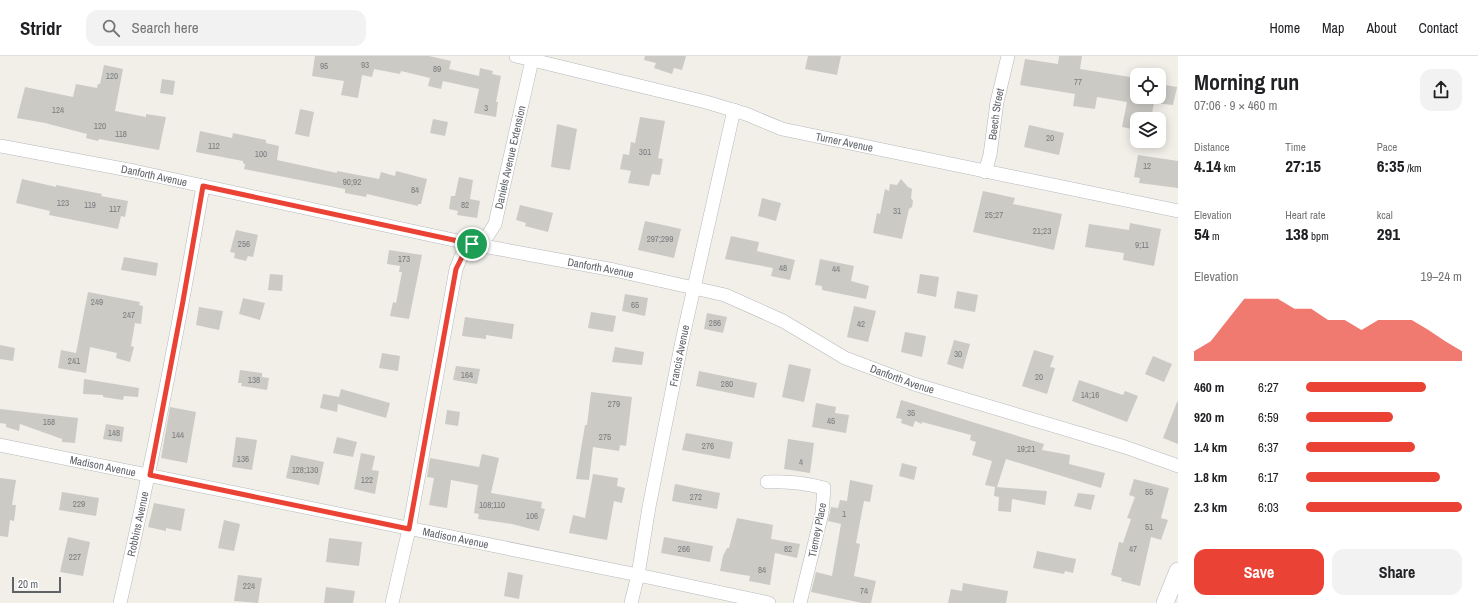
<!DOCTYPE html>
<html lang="en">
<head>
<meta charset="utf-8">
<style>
	:root { --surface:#fff; --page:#f2f2f2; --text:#202124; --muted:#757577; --line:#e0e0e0; --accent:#ea4335 }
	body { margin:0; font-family:"Archivo Narrow",sans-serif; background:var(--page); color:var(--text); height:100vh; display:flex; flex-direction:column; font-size:15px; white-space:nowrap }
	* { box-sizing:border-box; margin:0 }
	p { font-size:13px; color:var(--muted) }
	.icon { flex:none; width:22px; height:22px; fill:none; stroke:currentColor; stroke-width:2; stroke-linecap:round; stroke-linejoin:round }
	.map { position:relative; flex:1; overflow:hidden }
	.side { display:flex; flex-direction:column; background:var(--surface); width:300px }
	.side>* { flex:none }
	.fabs { position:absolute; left:1130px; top:12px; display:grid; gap:8px }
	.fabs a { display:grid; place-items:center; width:36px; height:36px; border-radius:8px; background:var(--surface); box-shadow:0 2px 10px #0003; font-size:20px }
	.scale { position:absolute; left:12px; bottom:10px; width:49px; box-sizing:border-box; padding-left:4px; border:2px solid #5f6368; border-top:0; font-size:11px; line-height:14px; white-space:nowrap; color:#5f6368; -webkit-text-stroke:3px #fff; paint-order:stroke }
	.pin { position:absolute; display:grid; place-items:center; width:34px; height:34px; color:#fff; margin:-17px; border:2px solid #fff; border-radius:50%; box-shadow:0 1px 4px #0007 }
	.round { display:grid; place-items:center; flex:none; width:42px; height:42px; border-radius:12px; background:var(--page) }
	.head { display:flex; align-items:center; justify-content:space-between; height:68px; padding:0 16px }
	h1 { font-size:22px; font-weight:700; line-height:30px }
	.metrics { display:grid; grid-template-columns:repeat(3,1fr); gap:6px; height:68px; padding:4px 16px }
	.metrics div { display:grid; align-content:center }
	.metrics b { font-size:17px; font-weight:700 }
	.metrics small { font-size:11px; font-weight:400 }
	.metrics p { font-size:11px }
	.chart { height:112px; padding:8px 16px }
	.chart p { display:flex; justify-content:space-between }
	.chart svg { width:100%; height:72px; margin-top:4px; fill:var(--accent); opacity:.7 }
	.button { display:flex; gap:8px; margin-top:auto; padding:8px 16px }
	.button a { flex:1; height:46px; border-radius:12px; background:var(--accent); color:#fff; font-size:16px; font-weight:700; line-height:46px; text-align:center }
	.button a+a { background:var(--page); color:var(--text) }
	ul { padding:0 16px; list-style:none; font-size:13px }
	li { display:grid; grid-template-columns:64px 48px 1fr; align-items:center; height:30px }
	li i { height:10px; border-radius:5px; background:var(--accent) }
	header { display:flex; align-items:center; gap:24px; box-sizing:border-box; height:56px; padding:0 20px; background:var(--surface); border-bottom:1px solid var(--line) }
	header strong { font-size:19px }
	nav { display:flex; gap:22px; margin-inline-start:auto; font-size:14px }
	.search { width:280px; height:36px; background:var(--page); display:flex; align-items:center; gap:10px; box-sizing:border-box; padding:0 14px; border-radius:12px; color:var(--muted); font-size:15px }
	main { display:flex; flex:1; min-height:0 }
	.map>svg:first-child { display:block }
	.building { fill:#cccac5 }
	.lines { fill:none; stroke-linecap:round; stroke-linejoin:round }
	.minor-casing { stroke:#b5b8bc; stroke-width:14 }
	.tertiary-casing { stroke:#b5b8bc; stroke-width:18 }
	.minor { stroke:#fff; stroke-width:13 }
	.tertiary { stroke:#fff; stroke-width:17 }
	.route-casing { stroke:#fff; stroke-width:8 }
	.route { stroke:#ea4335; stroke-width:5 }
	.labels { text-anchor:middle; stroke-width:3.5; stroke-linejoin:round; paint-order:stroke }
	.number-label { font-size:9px; fill:#7a7d7f }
	.street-label { font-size:11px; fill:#5f6368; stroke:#fff }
</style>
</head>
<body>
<header>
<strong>Stridr</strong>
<div class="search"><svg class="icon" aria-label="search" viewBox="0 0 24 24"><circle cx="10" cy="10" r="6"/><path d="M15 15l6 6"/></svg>Search here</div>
<nav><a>Home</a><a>Map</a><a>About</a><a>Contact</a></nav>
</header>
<main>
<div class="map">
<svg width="1178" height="547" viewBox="0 0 1178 547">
	<rect width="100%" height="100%" fill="#f1efe8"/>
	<path class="building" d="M315 0H429L451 5 449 13 479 20 480 12 493 15 492 18 501 20 496 46H498L496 61 474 57 479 33 443 25 441 33 428 30 430 22 401 15 400 18 374 13 372 21 362 19 358 42 341 39 344 25 312 20Z
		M645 0H686L682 14 674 12 672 18 654 12 656 7 644 4Z
		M808 0H841L837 19 805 13Z
		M1059 0H1082L1080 13 1136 22 1137 41H1159V28L1177 31 1173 49 1154 47 1151 63H1137V74L1122 71 1127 46 1097 41 1095 53 1073 50 1075 38 1020 29 1025 3 1058 8Z
		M104 9 123 13 115 55 146 61V58L166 61 159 94 99 83 98 85 86 82 87 78 45 67 17 62 25 31 73 41 76 28 97 32 98 28H100Z
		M162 23 175 25 173 39 160 37Z
		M300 53 314 56 309 81 295 78Z
		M640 61 665 65 658 102 663 103 660 119 652 118 649 130 628 127 631 115 620 113 623 98 629 99 631 86 635 87Z
		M433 63 448 66 445 80 430 77Z
		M557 68 577 73 570 114 551 111Z
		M1029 69 1064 77 1059 99 1024 91Z
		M200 75 232 82 233 77 266 84V87L279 90 277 104 337 117V115L379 123 381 116 395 120 396 115 427 123 421 148H418V150L367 138 366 141 345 137V133L244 113 245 108 243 107V105L196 96Z
		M1138 99 1178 105V132L1139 127 1140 122 1134 121Z
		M459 121 473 124 470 143 480 145 477 162 457 159 458 155 449 153 451 140H455Z
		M22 123 56 131V129L102 138 101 140 128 145 125 161 121 160 118 173 49 159 50 155 16 147Z
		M901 123 908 131 912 133 911 142 913 145 912 151 909 153 902 183 873 177 877 157 880 158 885 133 889 135 890 128 897 129Z
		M983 135 1015 142 1013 148 1062 158 1054 194 973 176Z
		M762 142 781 147 776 165 758 160Z
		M520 149 553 157 548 176 525 170 526 167 516 164Z
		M645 165 681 173 674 202 638 194Z
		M1130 167 1161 173 1154 210 1123 204 1124 197 1085 191 1089 168 1129 174Z
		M236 174 258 179 253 201 248 200 246 205 234 202 235 197 230 196Z
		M731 180 759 186 757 195 795 204 790 224 771 220 773 212 725 203Z
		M389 194 422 199 409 263 390 260 393 246 396 247 402 216H399L400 210 387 208Z
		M124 201 158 207 156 220 121 214Z
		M820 203 854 210 851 225 869 230 866 243 822 234V230L815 229Z
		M270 218 283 219 282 235 268 234Z
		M920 218 939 221 936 241 917 237Z
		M957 235 978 239 975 256 954 252Z
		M88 236 140 246 139 249 143 250 141 268 135 267 131 290 134 291 130 306 116 302 117 297 90 291 86 317 58 312 61 294 76 297Z
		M625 238 648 242 645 260 622 255Z
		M243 242 265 247 260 264 239 258Z
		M854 250 876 255 868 286 847 281Z
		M199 251 223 255 219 274 196 269Z
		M591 256 616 260 613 276 588 272Z
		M707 257 727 261 723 277 704 273Z
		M465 261 514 268 512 283 486 279V283L462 280Z
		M905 276 926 280 922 301 901 296Z
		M954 284 970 288 963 313 947 308Z
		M0 289 15 292 13 305 0 303Z
		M615 291 644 296 642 309 612 306Z
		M1034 294 1054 300 1050 311 1055 312 1047 338 1022 330Z
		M382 297 400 300 398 315 379 312Z
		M1153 300 1172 308 1164 326 1145 318Z
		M789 308 811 313 804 346 782 341Z
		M456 310 480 313 477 328 453 324Z
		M240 314 262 317V321L269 322 267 334 241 330 242 327H238Z
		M699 315 757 327 754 342 696 330Z
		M84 323 139 332 138 341 124 340 123 344 103 341V339L83 338Z
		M1079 324 1123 339 1125 335 1138 340 1127 366 1072 345Z
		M341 333 390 347 386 362 338 348 337 356 320 352 323 338 339 341Z
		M591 336 632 341 626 390 620 389 619 395 593 391 589 424 576 423 585 369H587Z
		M901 344 1044 388 1042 394 1070 399 1069 408 1105 417 1101 432 1006 403 997 431 1047 435 1045 449 1012 443 1011 456 998 455 999 441 994 440 995 431 985 429 992 405 972 399 976 386 970 384 971 379 922 366V368L915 365 913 371 901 367 902 363 896 362Z
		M1177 346H1178V388L1163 382Z
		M816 347 836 351 835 357 849 359 846 377 812 371Z
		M170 351 196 356 187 407 161 402Z
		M0 353 78 362 75 387 62 386V383L20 368 19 375 6 371V368L0 367Z
		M447 354 460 356 458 370 445 368Z
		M106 368 124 371 122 386 103 383Z
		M686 377 733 386 730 403 682 394Z
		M236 381 257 384 252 414 232 411Z
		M337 381 357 386 353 401 333 397Z
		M788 383 814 387 810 417 784 413Z
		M361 397 375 400 372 414 379 415 375 438 354 433Z
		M482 398 499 402 491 437 542 446 541 452 545 453 539 475 512 468 478 463 479 458 474 457 478 429 451 424 447 452 429 449 434 422 427 421 430 402 479 411Z
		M291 399 324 406 319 429 286 422Z
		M902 407 917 411 914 424 899 420Z
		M593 418 618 422 617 430 625 432 622 447 614 445 607 484 569 477 573 459 585 462Z
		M0 422 16 424 12 449H16L14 465 10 464 8 481 0 480Z
		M1134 423 1169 432 1161 462 1168 464 1161 484 1151 481 1140 530 1121 525 1122 522 1111 519 1119 486 1123 487 1131 463 1127 462 1135 441 1129 439Z
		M850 424 873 429 870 446 864 445 856 487 860 488 854 520 876 525 871 547H862L811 536 816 516 832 520 841 468 828 465 831 451 838 452 840 444 847 445Z
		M675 428 720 437 717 453 672 445Z
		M62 436 99 442 96 460 59 454Z
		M1078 437 1095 439 1091 454 1074 450Z
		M154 447 185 453 181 475 166 472V475L148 471Z
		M737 462 773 469 771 483 800 488 797 502 775 497 770 529 749 525 750 520 720 515 723 500 727 492H729Z
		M224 464 240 468 234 495 218 492Z
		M68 481 90 486 83 520 60 516Z
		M664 481 713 490 710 506 661 497Z
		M329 482 362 486 359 510 326 506Z
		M1037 495 1076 503 1073 517 1065 515 1064 518 1033 512Z
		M508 516 523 519 519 543 504 540Z
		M238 519 262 522 258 547 234 545Z
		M963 527 1008 535 1006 547H948L951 533 962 535Z
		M326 531 355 535 353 547H324Z"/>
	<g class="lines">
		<defs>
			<g id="minor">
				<path id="s1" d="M516 0 706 46 746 58 782 73 1178 155"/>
				<path id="s2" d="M0 90 134 115 472 188 614 214 725 239 783 265 845 302 914 328 1125 391 1178 410"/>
				<path id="s3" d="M985 116 990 99 997 46 1008 0"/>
				<path id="s4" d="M0 389 638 519 769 547"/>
				<path d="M767 426C787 425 805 427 824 432L822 457 800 547"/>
				<path id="s5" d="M120 547C152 409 179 270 203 130"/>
				<path id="s6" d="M392 547 409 473 456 213 461 201 472 188 488 179 495 168 532 4"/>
				<path id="s7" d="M631 547 638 519 649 451 682 285 734 54"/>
			</g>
			<path id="tertiary" d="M1165 547 1178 515"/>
		</defs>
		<use href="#minor" class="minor-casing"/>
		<use href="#tertiary" class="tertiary-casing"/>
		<use href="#minor" class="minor"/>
		<use href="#tertiary" class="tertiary"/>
	</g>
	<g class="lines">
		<defs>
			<path id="route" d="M203 130 472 188 462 201 456 213 409 473 150 419 183 245Z"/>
		</defs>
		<use href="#route" class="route-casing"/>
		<use href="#route" class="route"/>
	</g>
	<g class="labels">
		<g class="number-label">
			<text x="365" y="12">93</text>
			<text x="324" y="13">95</text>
			<text x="437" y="16">89</text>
			<text x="112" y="23">120</text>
			<text x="1078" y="29">77</text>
			<text x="486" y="55">3</text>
			<text x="58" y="57">124</text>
			<text x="100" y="73">120</text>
			<text x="121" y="81">118</text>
			<text x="1050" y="85">20</text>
			<text x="214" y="93">112</text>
			<text x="645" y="99">301</text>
			<text x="261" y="101">100</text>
			<text x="1147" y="113">12</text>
			<text x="352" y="129">90;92</text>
			<text x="415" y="137">84</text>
			<text x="63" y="150">123</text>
			<text x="90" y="152">119</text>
			<text x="465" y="152">82</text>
			<text x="115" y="156">117</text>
			<text x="897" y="158">31</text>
			<text x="994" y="162">25;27</text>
			<text x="1042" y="178">21;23</text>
			<text x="660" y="186">297;299</text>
			<text x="244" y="191">256</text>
			<text x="1142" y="192">9;11</text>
			<text x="404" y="206">173</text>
			<text x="783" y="215">48</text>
			<text x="836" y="216">44</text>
			<text x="97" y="249">249</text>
			<text x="635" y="252">65</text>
			<text x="129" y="262">247</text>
			<text x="715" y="270">286</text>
			<text x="861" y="271">42</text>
			<text x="958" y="301">30</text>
			<text x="74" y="308">241</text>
			<text x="467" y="322">164</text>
			<text x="1039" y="324">20</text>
			<text x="254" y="327">138</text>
			<text x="727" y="331">280</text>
			<text x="1090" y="342">14;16</text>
			<text x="614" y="351">279</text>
			<text x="911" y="360">35</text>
			<text x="831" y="368">45</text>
			<text x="49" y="369">158</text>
			<text x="114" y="380">148</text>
			<text x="178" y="382">144</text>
			<text x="605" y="384">275</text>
			<text x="708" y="393">276</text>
			<text x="1026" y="396">19;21</text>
			<text x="243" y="406">136</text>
			<text x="801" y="409">4</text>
			<text x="305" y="417">128;130</text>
			<text x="367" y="427">122</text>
			<text x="1149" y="439">55</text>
			<text x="696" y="444">272</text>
			<text x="79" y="451">229</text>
			<text x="492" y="452">108;110</text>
			<text x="844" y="461">1</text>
			<text x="532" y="463">106</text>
			<text x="1149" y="474">51</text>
			<text x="684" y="496">266</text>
			<text x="788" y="496">82</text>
			<text x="1133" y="496">47</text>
			<text x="75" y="504">227</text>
			<text x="762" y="517">84</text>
			<text x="249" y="533">224</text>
			<text x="864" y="538">74</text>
		</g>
		<g class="street-label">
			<text dy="4" stroke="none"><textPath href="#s3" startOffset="59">Beech Street</textPath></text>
			<text dy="4" stroke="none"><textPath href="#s1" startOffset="340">Turner Avenue</textPath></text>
			<text dy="4" stroke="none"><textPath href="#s6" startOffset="470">Daniels Avenue Extension</textPath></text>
			<text dy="4" stroke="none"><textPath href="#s2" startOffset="157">Danforth Avenue</textPath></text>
			<text dy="4" stroke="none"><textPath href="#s2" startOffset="613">Danforth Avenue</textPath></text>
			<text dy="4" stroke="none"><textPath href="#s7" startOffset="252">Francis Avenue</textPath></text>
			<text dy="4" stroke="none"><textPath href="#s2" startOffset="937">Danforth Avenue</textPath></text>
			<text dy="4" stroke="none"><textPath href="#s4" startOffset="105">Madison Avenue</textPath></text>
			<text dy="4" stroke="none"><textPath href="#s5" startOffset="81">Robbins Avenue</textPath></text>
			<text transform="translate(817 474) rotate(-79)" y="4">Tierney Place</text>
			<text dy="4" stroke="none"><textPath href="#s4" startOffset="465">Madison Avenue</textPath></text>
		</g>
	</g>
</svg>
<div class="fabs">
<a><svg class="icon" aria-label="locate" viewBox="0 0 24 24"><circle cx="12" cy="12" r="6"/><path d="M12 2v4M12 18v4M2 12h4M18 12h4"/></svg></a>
<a><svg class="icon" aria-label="layers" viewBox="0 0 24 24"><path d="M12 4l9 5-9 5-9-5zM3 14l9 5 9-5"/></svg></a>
</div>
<div class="scale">20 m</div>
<div class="pin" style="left:472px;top:188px;background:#1e9e55"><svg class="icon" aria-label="arrive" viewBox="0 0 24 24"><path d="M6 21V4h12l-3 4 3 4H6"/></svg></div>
</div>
<section class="side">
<div class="head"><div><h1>Morning run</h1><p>07:06 · 9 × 460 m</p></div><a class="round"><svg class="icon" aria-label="share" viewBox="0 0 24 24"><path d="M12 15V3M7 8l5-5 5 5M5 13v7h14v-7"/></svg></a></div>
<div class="metrics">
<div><p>Distance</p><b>4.14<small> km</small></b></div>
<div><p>Time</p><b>27:15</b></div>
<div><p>Pace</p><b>6:35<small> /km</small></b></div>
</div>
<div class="metrics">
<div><p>Elevation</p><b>54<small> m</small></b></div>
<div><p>Heart rate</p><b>138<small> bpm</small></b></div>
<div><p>kcal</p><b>291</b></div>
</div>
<div class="chart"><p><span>Elevation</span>19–24 m</p>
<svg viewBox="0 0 160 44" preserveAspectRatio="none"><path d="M0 44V38L10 32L20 19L30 6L40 6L50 6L60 12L70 12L80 19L90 19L100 25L110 19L120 19L130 19L140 25L150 32L160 38V44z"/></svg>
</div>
<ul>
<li><b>460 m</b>6:27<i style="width:77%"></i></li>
<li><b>920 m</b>6:59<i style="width:56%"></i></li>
<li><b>1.4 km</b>6:37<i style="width:70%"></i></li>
<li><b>1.8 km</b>6:17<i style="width:86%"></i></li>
<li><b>2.3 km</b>6:03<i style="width:100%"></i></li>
</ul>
<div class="button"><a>Save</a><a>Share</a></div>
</section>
</main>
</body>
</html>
